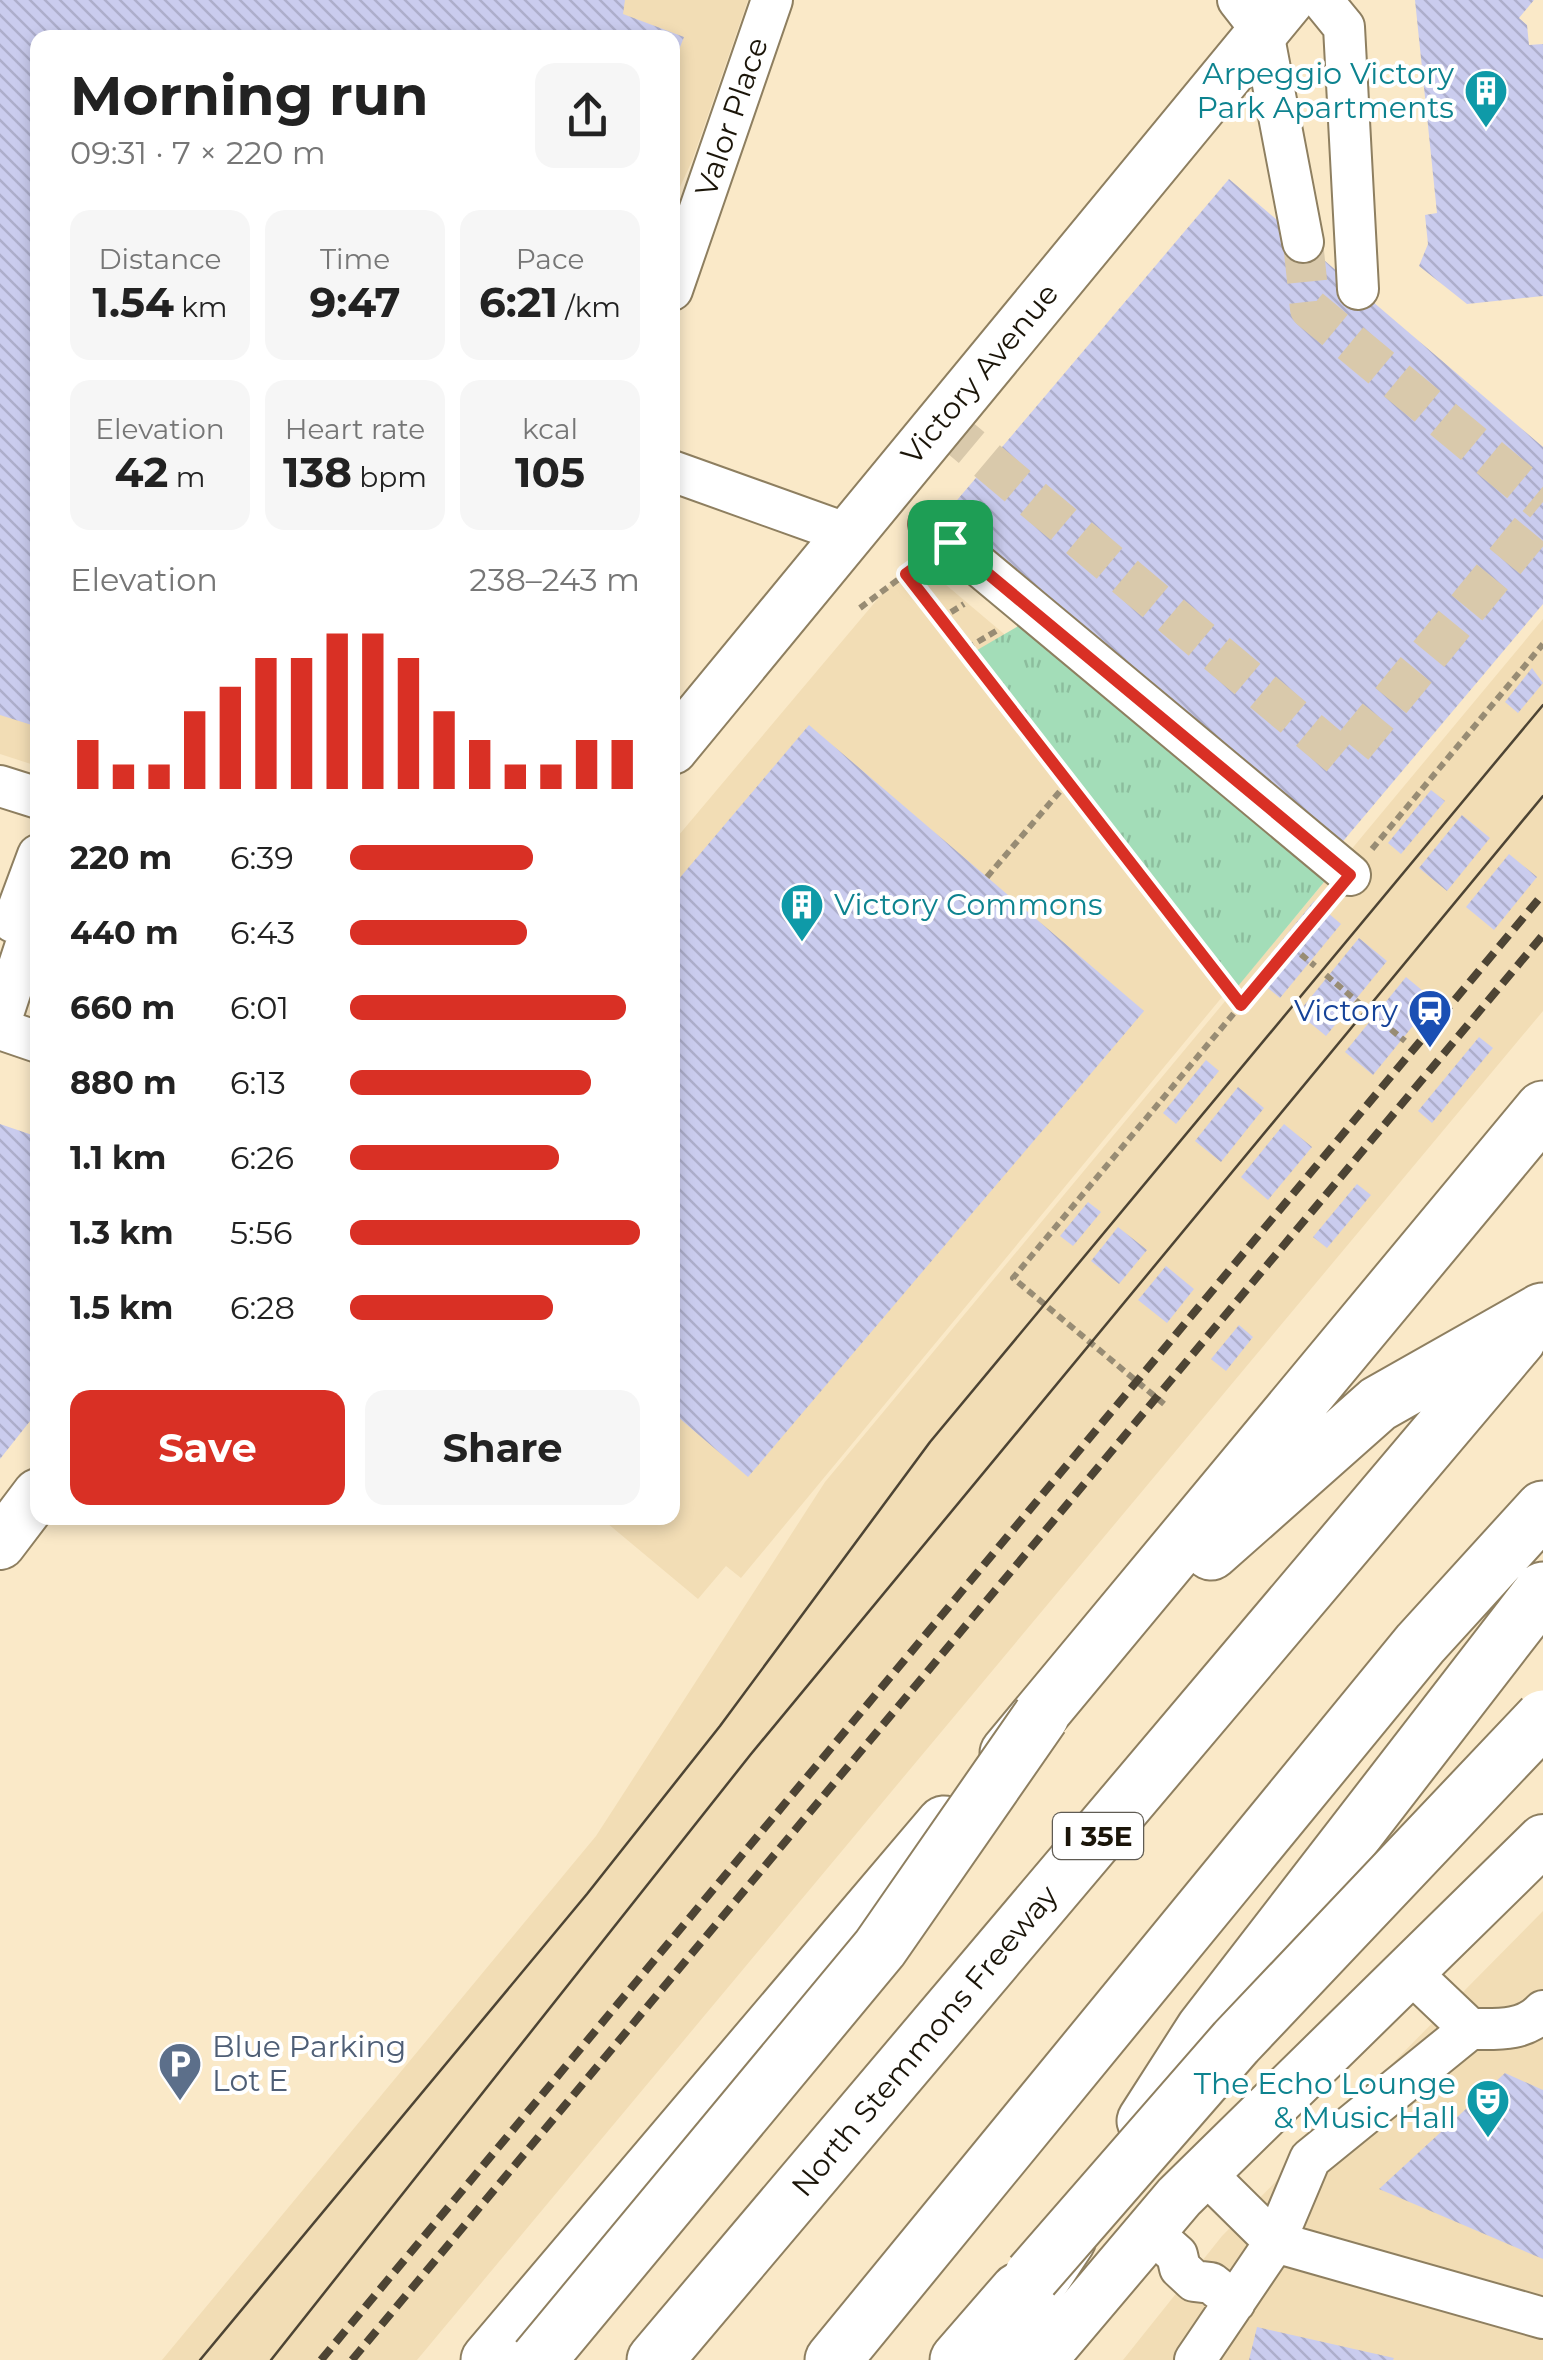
<!DOCTYPE html>
<html lang="en">
<head>
<meta charset="utf-8">
<style>
	:root { --surface:#fff; --page:#f6f6f6; --text:#222; --muted:#767676; --accent:#d93025 }
	body { margin:0; font-family:Montserrat,sans-serif; background:var(--page); color:var(--text); height:100vh; display:flex; flex-direction:column; font-size:38px; white-space:nowrap }
	* { box-sizing:border-box; margin:0 }
	p { font-size:32px; color:var(--muted) }
	.icon { flex:none; width:55px; height:55px; fill:none; stroke:currentColor; stroke-width:2; stroke-linecap:round; stroke-linejoin:round }
	.map { position:relative; flex:1; overflow:hidden }
	.drawer { position:absolute; left:30px; top:30px; width:650px; height:1495px; display:flex; flex-direction:column; background:var(--surface); border-radius:20px; box-shadow:0 5px 15px #0003 }
	.drawer>* { flex:none }
	.pin { position:absolute; display:grid; place-items:center; width:85px; height:85px; color:#fff; margin:-42px; border-radius:20px; box-shadow:0 5px 15px #0006 }
	.round { display:grid; place-items:center; flex:none; width:105px; height:105px; border-radius:20px; background:var(--page) }
	.overview { display:flex; align-items:center; justify-content:space-between; height:170px; padding:0 40px }
	h1 { font-size:55px; font-weight:700; line-height:75px }
	.stats { display:grid; grid-template-columns:repeat(3,1fr); gap:15px; height:170px; padding:10px 40px }
	.stats div { display:grid; align-content:center; border-radius:20px; background:var(--page); text-align:center }
	.stats b { font-size:42px; font-weight:700 }
	.stats small { font-size:28px; font-weight:400 }
	.stats p { font-size:28px }
	.chart { height:280px; padding:20px 40px }
	.chart p { display:flex; justify-content:space-between }
	.chart svg { width:100%; height:180px; margin-top:10px; stroke:var(--accent); stroke-width:6 }
	.cta { display:flex; gap:20px; margin-top:auto; padding:20px 40px }
	.cta a { flex:1; height:115px; border-radius:20px; background:var(--accent); color:#fff; font-size:40px; font-weight:700; line-height:115px; text-align:center }
	.cta a+a { background:var(--page); color:var(--text) }
	ul { padding:0 40px; list-style:none; font-size:32px }
	li { display:grid; grid-template-columns:160px 120px 1fr; align-items:center; height:75px }
	li i { height:25px; border-radius:12px; background:var(--accent) }
	.map>svg:first-child { display:block }
	.built { fill:#f2ddb5 }
	.grass { fill:url(#grass-tufts) }
	.building { fill:url(#building-back-hatch) }
	.lines { fill:none; stroke-linecap:round; stroke-linejoin:round }
	.minor-tunnel { stroke:#d9c9ab; stroke-width:40; stroke-dasharray:40 20; stroke-linecap:butt }
	.minor-casing { stroke:#8e7f60; stroke-width:44 }
	.major-casing { stroke:#8e7f60; stroke-width:54 }
	.highway-casing { stroke:#8e7f60; stroke-width:59 }
	.path { stroke:#988c74; stroke-width:6; stroke-dasharray:8 5; stroke-linecap:butt }
	.minor { stroke:#fff; stroke-width:40 }
	.major { stroke:#fff; stroke-width:50 }
	.highway { stroke:#fff; stroke-width:55 }
	.tram { stroke:#4d4434; stroke-width:2.5 }
	.rail { stroke:#4d4434; stroke-width:8; stroke-dasharray:15 8; stroke-linecap:butt }
	.highway-bridge-casing { stroke:#8e7f60; stroke-width:59; stroke-linecap:butt }
	.highway-bridge { stroke:#fff; stroke-width:55 }
	.route-casing { stroke:#fff; stroke-width:20 }
	.route { stroke:#d93025; stroke-width:12 }
	.labels { text-anchor:middle; stroke-width:8; stroke-linejoin:round; paint-order:stroke }
	.shield { fill:#fff; stroke:#5f5b53; stroke-width:2.5 }
	.shield-label { font-size:28px; font-weight:bold; fill:#1b1509 }
	.culture-label { font-size:30px; fill:#0d838f; stroke:#fff; text-anchor:end }
	.street-label { font-size:30px; fill:#1b1509; stroke:#fff }
	.transit-label { font-size:30px; fill:#164399; stroke:#fff; text-anchor:end }
	.service-label { font-size:30px; fill:#4e5e75; stroke:#fff; text-anchor:start }
</style>
</head>
<body>
<div class="map">
<svg width="1543" height="2360" viewBox="0 0 1543 2360">
	<defs>
		<pattern id="grass-tufts" width="24" height="20" patternUnits="userSpaceOnUse" patternTransform="scale(2.5)"><rect width="24" height="20" fill="#a3ddb8"/><path d="M3 7l-1-3M5 7V3M7 7l1-3M15 17l-1-3M17 17v-4M19 17l1-3" fill="none" stroke="#8cbd9d"/></pattern>
		<pattern id="building-back-hatch" width="6" height="6" patternUnits="userSpaceOnUse" patternTransform="scale(2.5)"><rect width="6" height="6" fill="#caccee"/><path d="M-1 5l2 2M0 0l6 6M5-1l2 2" fill="none" stroke="#adaecb"/></pattern>
	</defs>
	<rect width="100%" height="100%" fill="#fae9c8"/>
	<path class="built" d="M0 0H748L692 161 673 202 672 38H38L37 766 0 754Z
		M913 557 1309 892 741 1578 726 1566 698 1599 601 1518H672L673 842Z
		M1543 619V1011L417 2360H162L596 1836 825 1482Z
		M1543 1911V2360H1123L1222 2236Z"/>
	<path class="grass" d="M1032 618 1334 870 1234 991 972 653Z"/>
	<path class="building" d="M0 0H625L623 14 684 37 673 65 672 38H38V727L0 715Z
		M1415 0H1534L1519 18 1527 25 1529 45 1543 44V296L1467 304 1419 266 1428 244 1425 215 1437 213Z
		M1229 179 1543 447V604L1339 846 947 512Z
		M1532 668 1543 683 1518 713 1505 702Z
		M809 725 1144 1011 748 1477 672 1412V887Z
		M1431 790 1445 801 1401 854 1388 843Z
		M1462 815 1490 838 1447 891 1419 868Z
		M1509 854 1537 877 1494 930 1466 907Z
		M1314 901 1341 924 1280 998 1253 976Z
		M1359 938 1387 961 1326 1036 1298 1013Z
		M1406 977 1434 1000 1373 1075 1345 1052Z
		M1479 1037 1493 1048 1432 1123 1418 1111Z
		M1206 1060 1219 1071 1176 1124 1163 1113Z
		M1238 1087 1264 1108 1221 1162 1195 1141Z
		M0 1124 38 1137V1411L0 1459Z
		M1284 1124 1312 1147 1268 1200 1241 1177Z
		M1357 1184 1371 1195 1327 1248 1313 1237Z
		M1088 1202 1101 1212 1073 1246 1060 1236Z
		M1118 1227 1147 1250 1119 1284 1091 1261Z
		M1166 1266 1194 1289 1167 1323 1138 1300Z
		M1239 1325 1253 1337 1226 1371 1211 1359Z
		M1505 2073 1543 2090V2259L1379 2189Z
		M1257 2327 1394 2358 1393 2360H1249Z"/>
	<g class="lines">
		<path class="minor-tunnel" d="M1303 242 1310 309 1543 502
			M941 422 1343 759 1543 515"/>
		<defs>
			<path id="minor" d="M1238 0 1263 32 1303 242
				M1322 0 1344 27 1358 289
				M672 290 772 0
				M672 471 848 534
				M929 524 1350 875
				M0 786 38 798
				M13 922 38 855
				M0 1023 31 929
				M0 1029 38 1042
				M1470 2029C1495 2029 1524 2032 1543 2011
				M1204 2172 1275 2242 1310 2159 1470 2029 1409 1971
				M1150 2231 1177 2255 1180 2268 1194 2281 1211 2283 1235 2302
				M1195 2360 1275 2242 1543 2318"/>
			<path id="major" d="M672 749 1289 0
				M0 1544 38 1494
				M1041 2360 1179 2197 1543 1840"/>
			<path id="highway" d="M1211 1552 1378 1404 1542 1311
				M1008 1753 1543 1109
				M1145 2121 1204 2029 1543 1590
				M489 2360 944 1824
				M655 2360 1518 1339
				M833 2360 1420 1644 1543 1509
				M958 2360 1018 2291
				M1005 2360 1039 2283 1068 2239"/>
		</defs>
		<use href="#minor" class="minor-casing"/>
		<use href="#major" class="major-casing"/>
		<use href="#highway" class="highway-casing"/>
		<path class="path" d="M906 573 964 650
			M860 608 919 564
			M940 619 964 604
			M996 631 964 650 1241 1005
			M1372 849 1543 644
			M987 877 1067 783
			M1291 946 1315 966
			M1326 975 1359 1003
			M1371 1013 1405 1041
			M1164 1404 1013 1278 1325 904"/>
		<use href="#minor" class="minor"/>
		<use href="#major" class="major"/>
		<use href="#highway" class="highway"/>
		<path class="tram" d="M200 2360 587 1894 720 1726 930 1442 1543 705
			M271 2360 751 1754 1543 796"/>
		<path class="rail" d="M321 2360 1543 894
			M352 2360 1543 935"/>
		<defs>
			<path id="highway-bridge" d="M1032 2276 1236 2042 1543 1718
				M538 2360 880 1948 1041 1716"/>
		</defs>
		<use href="#highway-bridge" class="highway-bridge-casing"/>
		<use href="#highway-bridge" class="highway-bridge"/>
	</g>
	<g class="lines">
		<defs>
			<path id="route" d="M950 542 1350 875 1241 1005 906 574Z"/>
		</defs>
		<use href="#route" class="route-casing"/>
		<use href="#route" class="route"/>
	</g>
	<defs>
		<symbol id="building-pin" viewBox="-11 -11 22 30"><path d="M0 17L-7.5 6A9.5 9.5 0 1 1 7.5 6Z" fill="#0f9aa8" stroke="#fff"/><path d="M-4-6H4V6H1V3H-1V6H-4ZM-2.5-4.3h1.7v1.8h-1.7ZM.8-4.3h1.7v1.8H.8ZM-2.5-1h1.7V.8h-1.7ZM.8-1h1.7V.8H.8Z" fill="#fff"/></symbol>
		<symbol id="station-pin" viewBox="-11 -11 22 30"><path d="M0 17L-7.5 6A9.5 9.5 0 1 1 7.5 6Z" fill="#1a4fb4" stroke="#fff"/><path d="M-3-6H3Q5-6 5-4V2Q5 4 3 4L4.5 6H3L1.5 4h-3L-3 6H-4.5L-3 4Q-5 4-5 2V-4Q-5-6-3-6ZM-3.5-4v3h7v-3ZM-3.5 1v1.5H-2V1ZM2 1v1.5H3.5V1Z" fill="#fff"/></symbol>
		<symbol id="parking-pin" viewBox="-11 -11 22 30"><path d="M0 17L-7.5 6A9.5 9.5 0 1 1 7.5 6Z" fill="#5c6f8a" stroke="#fff"/><path d="M-3.5-5.5H1a3.5 3.5 0 0 1 0 7H-1V5.5H-3.5ZM-1-3.4V-.6H.8a1.4 1.4 0 0 0 0-2.8Z" fill="#fff"/></symbol>
		<symbol id="theatre-pin" viewBox="-11 -11 22 30"><path d="M0 17L-7.5 6A9.5 9.5 0 1 1 7.5 6Z" fill="#0f9aa8" stroke="#fff"/><path d="M-5-5.5Q0-4 5-5.5V0Q5 5 0 6Q-5 5-5 0ZM-3.3-2.5H-1v1.5H-3.3ZM1-2.5H3.3v1.5H1ZM-2.8 1Q0 5.5 2.8 1Z" fill="#fff"/></symbol>
	</defs>
	<g fill-rule="evenodd">
		<use href="#building-pin" x="1461" y="66" width="50" height="68"/>
		<use href="#building-pin" x="777" y="880" width="50" height="68"/>
		<use href="#station-pin" x="1405" y="986" width="50" height="68"/>
		<use href="#parking-pin" x="155" y="2039" width="50" height="68"/>
		<use href="#theatre-pin" x="1463" y="2076" width="50" height="68"/>
	</g>
	<g class="labels">
		<rect class="shield" x="1053" y="1813" width="90" height="46" rx="8"/>
		<g class="shield-label">
			<text x="1098" y="1846">I 35E</text>
		</g>
		<g class="culture-label">
			<text x="1454" y="84">Arpeggio Victory<tspan x="1454" dy="34">Park Apartments</tspan></text>
			<text x="834" y="915" text-anchor="start">Victory Commons</text>
			<text x="1456" y="2094">The Echo Lounge<tspan x="1456" dy="34">&amp; Music Hall</tspan></text>
		</g>
		<g class="street-label">
			<text transform="translate(732 117) rotate(-71)" y="10">Valor Place</text>
			<text transform="translate(980 374) rotate(-50)" y="10">Victory Avenue</text>
			<text transform="translate(925 2041) rotate(-50)" y="10">North Stemmons Freeway</text>
		</g>
		<g class="transit-label">
			<text x="1398" y="1021">Victory</text>
		</g>
		<g class="service-label">
			<text x="212" y="2057">Blue Parking<tspan x="212" dy="34">Lot E</tspan></text>
		</g>
	</g>
</svg>
<div class="pin" style="left:950px;top:542px;background:#1e9e55"><svg class="icon" aria-label="arrive" viewBox="0 0 24 24"><path d="M6 21V4h12l-3 4 3 4H6"/></svg></div>
<section class="drawer">
<div class="overview"><div><h1>Morning run</h1><p>09:31 · 7 × 220 m</p></div><a class="round"><svg class="icon" aria-label="share" viewBox="0 0 24 24"><path d="M12 15V3M7 8l5-5 5 5M5 13v7h14v-7"/></svg></a></div>
<div class="stats">
<div><p>Distance</p><b>1.54<small> km</small></b></div>
<div><p>Time</p><b>9:47</b></div>
<div><p>Pace</p><b>6:21<small> /km</small></b></div>
</div>
<div class="stats">
<div><p>Elevation</p><b>42<small> m</small></b></div>
<div><p>Heart rate</p><b>138<small> bpm</small></b></div>
<div><p>kcal</p><b>105</b></div>
</div>
<div class="chart"><p><span>Elevation</span>238–243 m</p>
<svg viewBox="0 0 160 44" preserveAspectRatio="none"><path d="M5 44V32M15 44V38M25 44V38M35 44V25M45 44V19M55 44V12M65 44V12M75 44V6M85 44V6M95 44V12M105 44V25M115 44V32M125 44V38M135 44V38M145 44V32M155 44V32"/></svg>
</div>
<ul>
<li><b>220 m</b>6:39<i style="width:63%"></i></li>
<li><b>440 m</b>6:43<i style="width:61%"></i></li>
<li><b>660 m</b>6:01<i style="width:95%"></i></li>
<li><b>880 m</b>6:13<i style="width:83%"></i></li>
<li><b>1.1 km</b>6:26<i style="width:72%"></i></li>
<li><b>1.3 km</b>5:56<i style="width:100%"></i></li>
<li><b>1.5 km</b>6:28<i style="width:70%"></i></li>
</ul>
<div class="cta"><a>Save</a><a>Share</a></div>
</section>
</div>
</body>
</html>
